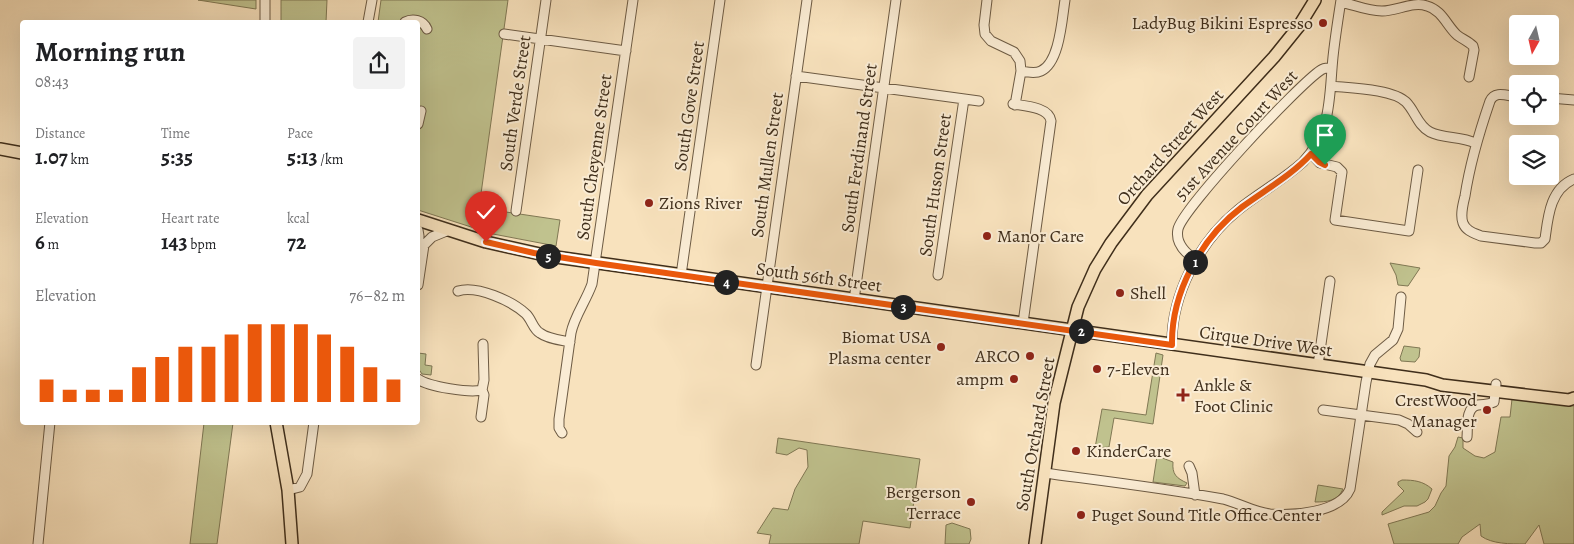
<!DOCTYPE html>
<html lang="en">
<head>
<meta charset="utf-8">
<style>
	:root { --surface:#fff; --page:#f2f2f2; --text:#202124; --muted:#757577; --accent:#ea580c }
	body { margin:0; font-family:Alegreya,serif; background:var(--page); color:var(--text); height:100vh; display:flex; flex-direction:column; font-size:19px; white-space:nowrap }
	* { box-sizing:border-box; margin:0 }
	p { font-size:16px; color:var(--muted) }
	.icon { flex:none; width:28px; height:28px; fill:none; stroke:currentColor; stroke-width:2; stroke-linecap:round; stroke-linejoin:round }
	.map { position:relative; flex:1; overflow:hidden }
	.panel { position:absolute; left:20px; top:20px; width:400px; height:405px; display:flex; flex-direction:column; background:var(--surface); border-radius:5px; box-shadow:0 5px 20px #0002 }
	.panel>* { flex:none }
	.needle { width:32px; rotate:188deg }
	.fabs { position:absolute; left:1509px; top:15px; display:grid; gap:10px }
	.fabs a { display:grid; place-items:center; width:50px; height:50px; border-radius:5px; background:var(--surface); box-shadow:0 5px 20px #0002; font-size:25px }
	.pin { position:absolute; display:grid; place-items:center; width:42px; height:42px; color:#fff; margin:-51px -21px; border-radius:50% 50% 50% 0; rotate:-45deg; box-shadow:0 0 5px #0007 }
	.pin .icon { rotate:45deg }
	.km { position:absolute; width:25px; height:25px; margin:-12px; border-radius:50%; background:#222; color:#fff; font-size:14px; line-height:25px; text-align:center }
	.round { display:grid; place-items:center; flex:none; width:52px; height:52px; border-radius:5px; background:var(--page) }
	.headline { display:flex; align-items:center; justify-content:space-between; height:85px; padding:0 15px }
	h1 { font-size:28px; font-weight:700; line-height:38px }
	.stats { display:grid; grid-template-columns:repeat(3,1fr); gap:8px; height:85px; padding:5px 15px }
	.stats div { display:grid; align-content:center }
	.stats b { font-size:21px; font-weight:700 }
	.stats small { font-size:14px; font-weight:400 }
	.stats p { font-size:14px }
	.chart { height:140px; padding:10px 15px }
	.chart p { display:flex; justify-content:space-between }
	.chart svg { width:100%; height:90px; margin-top:5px; stroke:var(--accent); stroke-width:6 }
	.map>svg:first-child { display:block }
	.green { fill:#c0c28e; stroke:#807854 }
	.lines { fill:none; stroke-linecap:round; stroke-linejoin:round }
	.minor-casing { stroke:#6d5b44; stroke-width:11 }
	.major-casing { stroke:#3f2e1b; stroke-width:14 }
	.minor { stroke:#faecd4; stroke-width:9 }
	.major { stroke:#f8e2bd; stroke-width:11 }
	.route-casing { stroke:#fff; stroke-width:10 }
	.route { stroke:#ea580c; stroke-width:6 }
	.poi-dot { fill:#8f2418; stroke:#faecd4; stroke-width:2 }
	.labels { text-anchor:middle; stroke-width:4; stroke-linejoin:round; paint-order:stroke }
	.poi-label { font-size:18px; fill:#3f2e1b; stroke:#faecd4; text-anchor:start }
	.street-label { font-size:18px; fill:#3f2e1b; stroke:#faecd4 }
</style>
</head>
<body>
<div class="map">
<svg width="1574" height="544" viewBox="0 0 1574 544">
	<rect width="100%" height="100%" fill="#f8e2bd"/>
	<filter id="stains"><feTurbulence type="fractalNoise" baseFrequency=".004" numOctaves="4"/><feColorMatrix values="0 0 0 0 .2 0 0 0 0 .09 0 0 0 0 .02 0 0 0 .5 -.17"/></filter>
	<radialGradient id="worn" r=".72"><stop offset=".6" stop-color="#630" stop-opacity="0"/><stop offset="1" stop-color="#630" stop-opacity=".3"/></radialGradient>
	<path class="green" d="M198 0H256V9Z
		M281 0H327L326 22H281Z
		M381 0H508L479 208 560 220 556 246 493 234 418 210V22H378Z
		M1390 263 1420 268 1408 286 1398 285 1396 275Z
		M1404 346 1420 348 1419 357 1415 362 1401 361 1400 358Z
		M418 353 426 354 425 365 432 366 431 375 422 374 418 368Z
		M1156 353 1163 355 1153 424 1114 418 1109 447 1095 448 1102 409 1146 415Z
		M1512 399 1574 406V544H1544L1539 525 1525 544C1510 544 1492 544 1481 536L1480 524 1462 537 1458 544H1394L1388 524 1429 512 1435 506 1441 493 1446 486 1449 456 1455 447 1458 437 1463 438V448L1475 456 1484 458 1495 452 1501 417H1510Z
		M204 423H233L217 544H190Z
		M778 438 920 459 910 528 863 521 859 544H769L771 535 757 533 773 508 788 510 795 489 808 467 807 450 799 448 787 455 776 453Z
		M1157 456 1173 462C1172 474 1176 478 1187 483L1185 486 1153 482Z
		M1402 480C1414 480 1423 481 1432 489L1428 499 1425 502 1417 506H1404L1382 515V512L1404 491 1398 485V482Z
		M1318 485 1343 489C1338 501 1327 502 1315 502Z
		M952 523 970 529 971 539 969 544H945L946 525Z"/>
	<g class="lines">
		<defs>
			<path id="minor" d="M987 0 984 25 985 34 991 41 1014 52 1020 61 1021 71 1015 105
				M1341 2C1355 5 1367 11 1382 11 1397 11 1413 1 1427 6 1442 10 1447 26 1457 35 1462 39 1468 41 1473 46L1474 50 1469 77
				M265 22V0
				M368 22 372 0
				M405 22C413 18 423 20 427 29
				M504 34 626 51
				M1021 71C1027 72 1035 74 1041 71 1060 62 1062 18 1065 0
				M796 76 979 101
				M1331 86C1350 88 1393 89 1406 102 1415 111 1418 126 1430 132 1444 139 1461 136 1475 143
				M1518 97C1507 96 1495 90 1490 101 1479 133 1470 163 1465 196 1463 204 1460 215 1463 223 1466 231 1474 233 1481 236L1535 243H1541L1545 239C1548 217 1550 189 1574 179
				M1550 98 1574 100
				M1013 104C1025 106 1049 107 1051 121L1023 323
				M418 124 421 111
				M1311 153 1320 163 1337 167 1342 172 1335 220 1409 231 1418 170
				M516 211 546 0
				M418 230 419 236 418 252
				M1196 260C1185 253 1175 243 1178 229 1183 208 1299 84 1321 70 1325 67 1328 68 1332 68
				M681 275 720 0
				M938 275 964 99
				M418 285 424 245 432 237 449 230
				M458 291C477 285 512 301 526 314 532 320 533 329 540 333 548 339 560 340 570 342
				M854 300 896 0
				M1172 345C1171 295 1199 242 1238 210 1259 193 1283 180 1303 162 1332 131 1329 97 1333 57 1335 38 1338 19 1341 0
				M756 365 807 0
				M1318 365 1330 281
				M418 379C429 387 470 393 482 390L484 380 483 344
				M1323 410 1399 420 1408 424 1417 432
				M481 417 484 395 482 390
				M562 433 559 428V419L571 333C574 317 586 301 592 284L633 0
				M1467 437C1468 427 1465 407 1478 405 1485 404 1488 405 1494 402L1496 384
				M1189 466 1192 473 1195 495
				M1044 473C1104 481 1164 488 1223 499 1239 503 1253 512 1270 514 1292 516 1340 513 1350 489L1366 382 1370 364 1375 355 1393 340 1398 329 1401 297
				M288 490 300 487 307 474 314 422
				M38 544 50 422"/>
			<path id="major" d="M0 149 22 153
				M418 220 486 242 549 256 1426 380 1442 385 1569 400 1574 398
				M276 422 288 490 292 544
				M1035 544 1054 403 1078 307 1095 269 1111 243 1147 195 1274 57 1299 26 1315 0"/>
		</defs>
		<use href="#minor" class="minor-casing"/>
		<use href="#major" class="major-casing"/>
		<use href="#minor" class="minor"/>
		<use href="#major" class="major"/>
	</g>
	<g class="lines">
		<defs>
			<path id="route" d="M486 242 534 253 596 263 1172 345C1171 293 1201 238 1242 207 1265 190 1292 175 1311 154L1319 162 1325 165"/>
		</defs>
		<use href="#route" class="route-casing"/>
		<use href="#route" class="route"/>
	</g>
	<g class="poi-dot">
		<circle cx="1323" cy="23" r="5"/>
		<circle cx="649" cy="203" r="5"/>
		<circle cx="987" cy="236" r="5"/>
		<circle cx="1120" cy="293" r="5"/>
		<circle cx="941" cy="347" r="5"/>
		<circle cx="1030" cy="356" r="5"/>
		<circle cx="1097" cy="369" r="5"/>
		<circle cx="1014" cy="379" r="5"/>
		<path d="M1180.5 387.5h5v5h5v5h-5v5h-5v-5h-5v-5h5z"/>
		<circle cx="1487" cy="410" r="5"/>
		<circle cx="1076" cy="451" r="5"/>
		<circle cx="971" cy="502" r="5"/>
		<circle cx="1081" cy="515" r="5"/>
	</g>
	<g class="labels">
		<g class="poi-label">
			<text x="1313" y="29" text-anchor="end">LadyBug Bikini Espresso</text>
			<text x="659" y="209">Zions River</text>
			<text x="997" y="242">Manor Care</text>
			<text x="1130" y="299">Shell</text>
			<text x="931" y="343" text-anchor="end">Biomat USA<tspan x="931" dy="21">Plasma center</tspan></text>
			<text x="1020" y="362" text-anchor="end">ARCO</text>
			<text x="1107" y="375">7-Eleven</text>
			<text x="1004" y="385" text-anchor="end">ampm</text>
			<text x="1194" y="391">Ankle &amp;<tspan x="1194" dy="21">Foot Clinic</tspan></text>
			<text x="1477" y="406" text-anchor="end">CrestWood<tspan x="1477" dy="21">Manager</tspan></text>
			<text x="1086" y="457">KinderCare</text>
			<text x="961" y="498" text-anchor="end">Bergerson<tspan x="961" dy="21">Terrace</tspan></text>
			<text x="1091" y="521">Puget Sound Title Office Center</text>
		</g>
		<g class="street-label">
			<text transform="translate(515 103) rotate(-82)" y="6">South Verde Street</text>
			<text transform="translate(689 106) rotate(-82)" y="6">South Gove Street</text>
			<text transform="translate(1236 135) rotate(-47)" y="6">51st Avenue Court West</text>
			<text transform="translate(1170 147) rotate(-48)" y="6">Orchard Street West</text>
			<text transform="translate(859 148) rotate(-82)" y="6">South Ferdinand Street</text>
			<text transform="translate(594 157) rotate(-82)" y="6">South Cheyenne Street</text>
			<text transform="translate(767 165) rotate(-82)" y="6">South Mullen Street</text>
			<text transform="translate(935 185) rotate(-82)" y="6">South Huson Street</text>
			<text transform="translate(819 277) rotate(8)" y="6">South 56th Street</text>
			<text transform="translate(1266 341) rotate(8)" y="6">Cirque Drive West</text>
			<text transform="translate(1035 434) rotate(-80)" y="6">South Orchard Street</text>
		</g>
	</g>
	<rect width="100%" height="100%" filter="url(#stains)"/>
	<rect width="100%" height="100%" fill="url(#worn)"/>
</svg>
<div class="fabs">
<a><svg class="needle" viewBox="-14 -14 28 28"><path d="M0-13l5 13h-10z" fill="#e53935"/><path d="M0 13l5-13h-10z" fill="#757577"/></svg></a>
<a><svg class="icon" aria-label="locate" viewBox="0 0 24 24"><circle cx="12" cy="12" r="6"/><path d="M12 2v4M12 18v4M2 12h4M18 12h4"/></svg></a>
<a><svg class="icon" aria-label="layers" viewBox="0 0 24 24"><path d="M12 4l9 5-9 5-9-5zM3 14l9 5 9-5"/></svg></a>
</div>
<div class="pin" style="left:1325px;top:165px;background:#1e9e55"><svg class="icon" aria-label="arrive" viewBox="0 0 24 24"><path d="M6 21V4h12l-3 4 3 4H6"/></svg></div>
<div class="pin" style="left:486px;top:242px;background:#d93025"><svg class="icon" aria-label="check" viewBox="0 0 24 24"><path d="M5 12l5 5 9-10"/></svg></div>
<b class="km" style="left:1195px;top:262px">1</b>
<b class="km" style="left:1081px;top:331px">2</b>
<b class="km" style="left:903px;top:307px">3</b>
<b class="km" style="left:726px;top:282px">4</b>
<b class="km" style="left:548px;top:256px">5</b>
<section class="panel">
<div class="headline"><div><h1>Morning run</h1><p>08:43</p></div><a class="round"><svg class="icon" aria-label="share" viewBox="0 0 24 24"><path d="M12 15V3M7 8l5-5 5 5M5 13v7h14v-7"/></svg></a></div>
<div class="stats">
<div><p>Distance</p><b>1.07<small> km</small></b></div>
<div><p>Time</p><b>5:35</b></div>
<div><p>Pace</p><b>5:13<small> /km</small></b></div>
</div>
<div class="stats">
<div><p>Elevation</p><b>6<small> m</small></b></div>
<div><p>Heart rate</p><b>143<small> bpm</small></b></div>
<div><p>kcal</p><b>72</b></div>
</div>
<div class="chart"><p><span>Elevation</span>76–82 m</p>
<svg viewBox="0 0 160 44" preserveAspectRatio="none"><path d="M5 44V33M15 44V38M25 44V38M35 44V38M45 44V27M55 44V22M65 44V17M75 44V17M85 44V11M95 44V6M105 44V6M115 44V6M125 44V11M135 44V17M145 44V27M155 44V33"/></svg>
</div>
</section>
</div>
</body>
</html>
